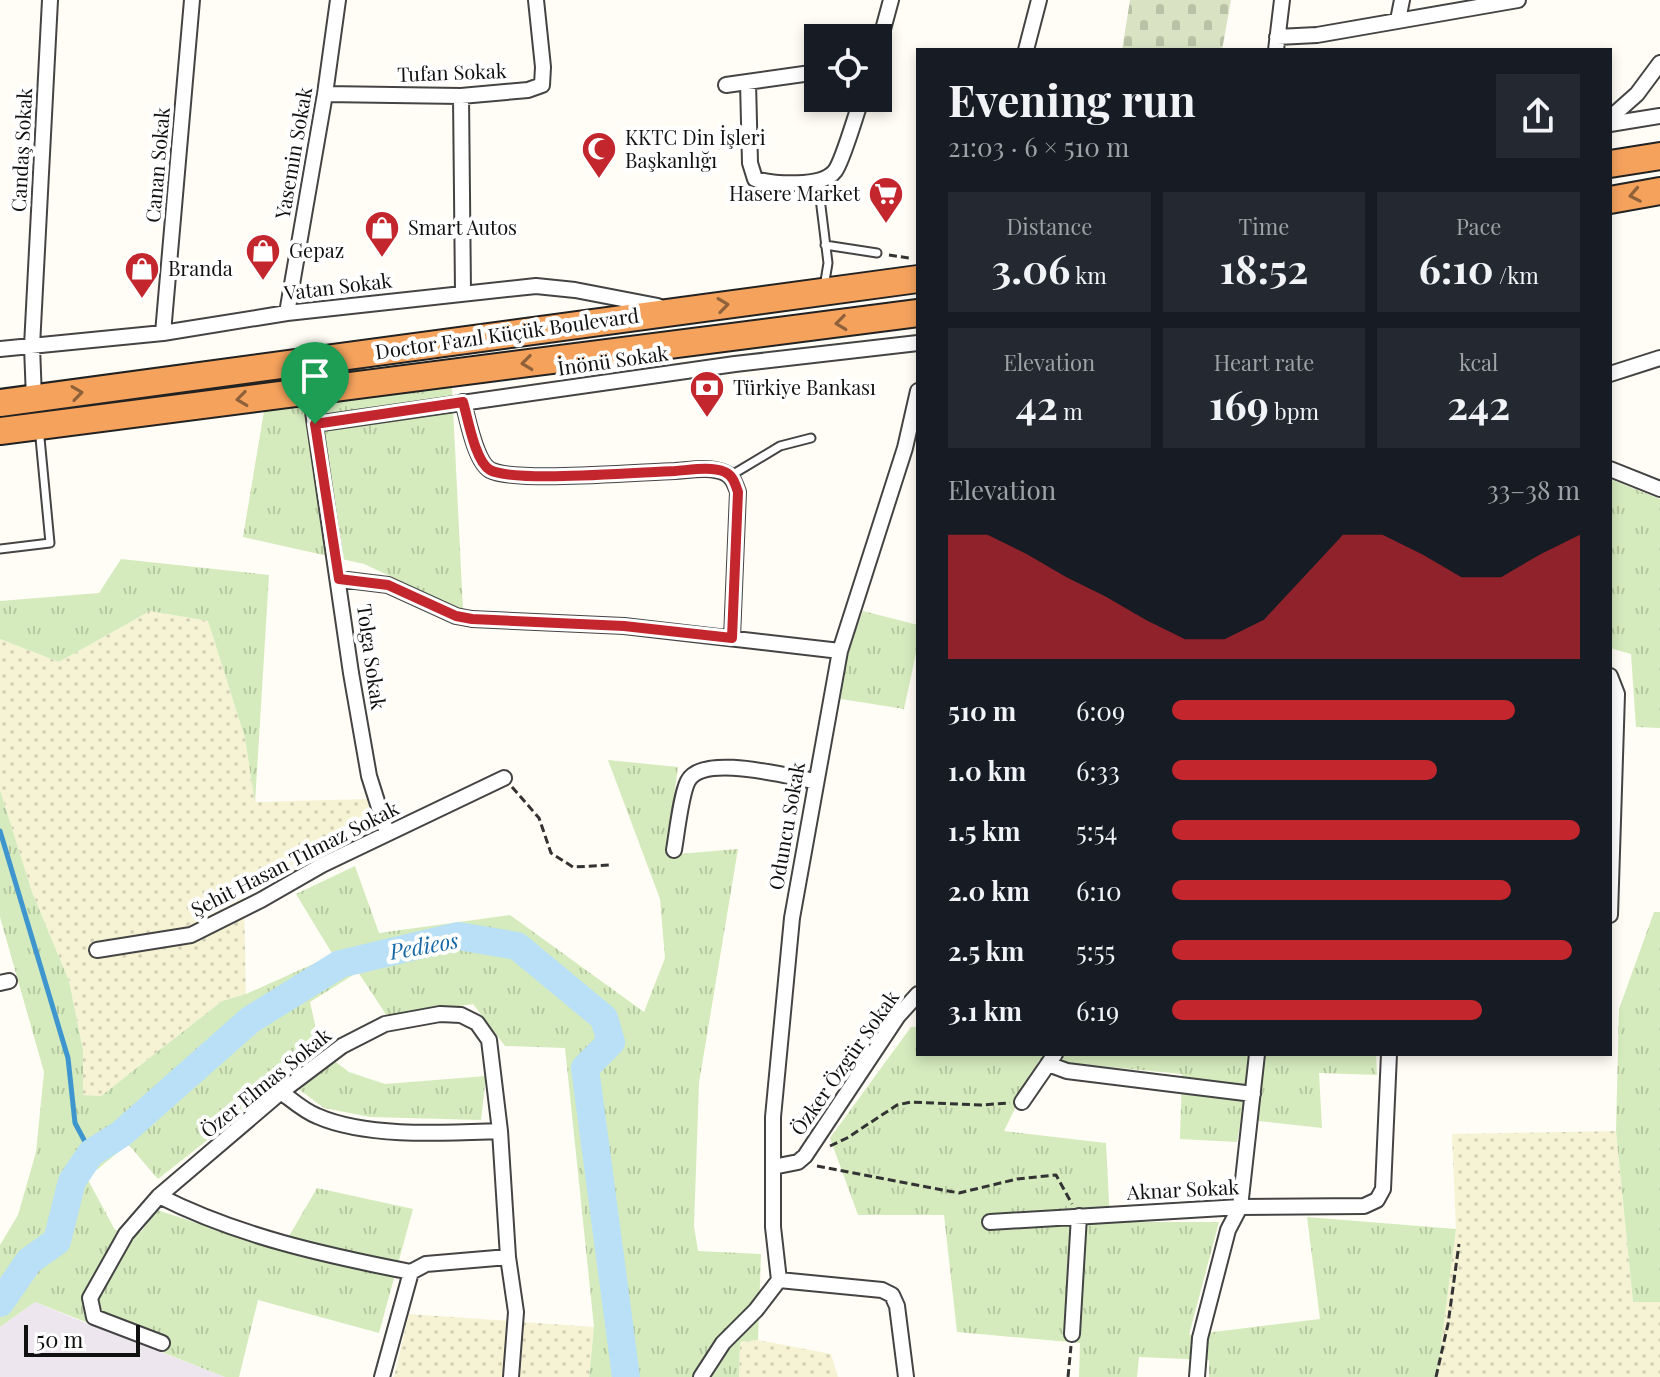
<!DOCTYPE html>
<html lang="en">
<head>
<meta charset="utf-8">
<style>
	:root { --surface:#171b24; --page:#242831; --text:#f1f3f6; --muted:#9ea1a6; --accent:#c4262e }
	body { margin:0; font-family:"Playfair Display",serif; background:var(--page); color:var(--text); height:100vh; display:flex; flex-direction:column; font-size:30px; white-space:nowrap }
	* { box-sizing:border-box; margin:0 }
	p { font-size:26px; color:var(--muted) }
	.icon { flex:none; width:44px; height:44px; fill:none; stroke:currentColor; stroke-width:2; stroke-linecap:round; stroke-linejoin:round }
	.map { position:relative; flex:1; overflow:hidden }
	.sheet { position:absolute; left:916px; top:48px; width:696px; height:1008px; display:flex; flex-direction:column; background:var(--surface); border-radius:0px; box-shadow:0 4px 12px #0003 }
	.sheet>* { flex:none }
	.fabs { position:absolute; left:804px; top:24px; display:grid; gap:16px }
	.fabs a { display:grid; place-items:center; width:88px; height:88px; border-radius:0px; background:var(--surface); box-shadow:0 4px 12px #0003; font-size:40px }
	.scale { position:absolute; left:24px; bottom:20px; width:116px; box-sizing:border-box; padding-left:8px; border:4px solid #111; border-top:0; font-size:22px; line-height:28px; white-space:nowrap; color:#111; -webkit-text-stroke:6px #fff; paint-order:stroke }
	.pin { position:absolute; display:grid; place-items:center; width:68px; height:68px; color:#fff; margin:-82px -34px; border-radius:50% 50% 50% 0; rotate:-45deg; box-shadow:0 0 8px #0007 }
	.pin .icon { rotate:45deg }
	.round { display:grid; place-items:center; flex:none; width:84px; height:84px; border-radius:0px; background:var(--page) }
	.headline { display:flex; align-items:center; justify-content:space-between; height:136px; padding:0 32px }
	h1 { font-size:44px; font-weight:700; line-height:60px }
	.figures { display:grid; grid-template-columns:repeat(3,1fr); gap:12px; height:136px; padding:8px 32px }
	.figures div { display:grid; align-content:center; border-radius:0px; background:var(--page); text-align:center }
	.figures b { font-size:40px; font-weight:700 }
	.figures small { font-size:22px; font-weight:400 }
	.figures p { font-size:22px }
	.chart { height:224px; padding:16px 32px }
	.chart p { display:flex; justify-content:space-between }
	.chart svg { width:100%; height:144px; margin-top:8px; fill:var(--accent); opacity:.7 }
	ul { padding:0 32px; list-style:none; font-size:26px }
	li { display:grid; grid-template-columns:128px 96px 1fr; align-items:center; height:60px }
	li i { height:20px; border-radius:10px; background:var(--accent) }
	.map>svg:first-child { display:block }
	.industrial { fill:#eee6ef }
	.farmland { fill:url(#farmland-dots) }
	.grass { fill:url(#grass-tufts) }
	.cemetery { fill:url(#cemetery-stones) }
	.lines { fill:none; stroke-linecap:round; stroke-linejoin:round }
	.stream { stroke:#3f96cf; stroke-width:5 }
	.river { stroke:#b9e0f7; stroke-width:28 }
	.lane-casing { stroke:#444; stroke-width:11 }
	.street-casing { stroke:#444; stroke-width:18 }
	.highway-casing { stroke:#222; stroke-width:30 }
	.path { stroke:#333; stroke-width:3; stroke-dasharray:8 4; stroke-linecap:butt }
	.lane { stroke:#fff; stroke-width:7 }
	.street { stroke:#fff; stroke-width:14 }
	.highway { stroke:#f5a25d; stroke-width:26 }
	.oneway { stroke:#8e613b }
	.route-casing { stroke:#fff; stroke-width:16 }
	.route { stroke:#c4262e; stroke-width:10 }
	.labels { text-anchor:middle; stroke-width:8; stroke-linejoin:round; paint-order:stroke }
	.street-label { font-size:20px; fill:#111; stroke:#fff }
	.poi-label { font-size:20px; fill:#111; stroke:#fff; text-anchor:start }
	.water-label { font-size:22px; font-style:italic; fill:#1768a6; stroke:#fff }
</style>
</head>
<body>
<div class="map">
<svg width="1660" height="1377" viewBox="0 0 1660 1377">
	<defs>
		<pattern id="farmland-dots" width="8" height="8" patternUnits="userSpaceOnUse" patternTransform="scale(2)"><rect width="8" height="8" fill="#f6f3d4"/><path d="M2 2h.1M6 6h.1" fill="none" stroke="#d2cfb5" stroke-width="1.8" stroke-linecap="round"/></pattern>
		<pattern id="grass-tufts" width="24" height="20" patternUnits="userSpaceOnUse" patternTransform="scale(2)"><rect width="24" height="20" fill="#d5ebbd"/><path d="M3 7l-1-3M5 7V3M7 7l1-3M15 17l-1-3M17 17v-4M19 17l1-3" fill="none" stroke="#b6c8a1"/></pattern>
		<pattern id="cemetery-stones" width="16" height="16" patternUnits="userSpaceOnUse" patternTransform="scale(2)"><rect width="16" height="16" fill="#d9e3c4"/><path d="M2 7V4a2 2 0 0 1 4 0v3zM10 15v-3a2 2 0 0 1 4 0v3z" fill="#b9c2a7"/></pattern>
	</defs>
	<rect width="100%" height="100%" fill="#fffdf5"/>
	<path class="industrial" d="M35 1302 76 1319 225 1377H0V1327Z"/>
	<path class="farmland" d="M150 611 208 621 245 738 255 802 367 799 374 830 244 896 246 994 222 1001 101 1096 83 1095V1050L69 981 32 892 0 790V639L59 662Z
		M1616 1131 1633 1301 1660 1302V1377H1437L1456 1229 1452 1134Z
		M409 1314 594 1327 589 1377H394Z
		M758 1340 831 1354 838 1377H739L740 1342Z"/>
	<path class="grass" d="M452 387 463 610 364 564 243 537 264 411Z
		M1610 479 1660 499V728L1636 727 1631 654 1610 648Z
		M121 559 269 575 255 803 245 738 208 621 150 611 59 662 0 639V601L99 593Z
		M863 611 918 625V644L904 709 841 699 845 658Z
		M608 760 678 767 666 855 738 849 699 1083 694 1226 698 1251 761 1254 758 1340 740 1342 739 1377H589L594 1327 565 1048 505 1046 473 1004 387 1016 358 972 310 1002 321 1051 349 1072 385 1084 486 1076 481 1120 370 1117 324 1108 285 1079 158 1179 128 1144 87 1178 115 1230 141 1232 157 1210 281 1250 317 1188 413 1209 379 1333 258 1300 239 1377H225L35 1302 0 1327V1245L18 1215 36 1152 44 1072 0 917V790L32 892 69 981 83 1050V1095L101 1096 222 1001 246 994 333 955 296 894 355 866 379 933 510 915 644 1012 665 958 660 899Z
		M1654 912H1660V1302H1633L1616 1131 1619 1009Z
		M911 1027H918V1054H1376L1377 1075 1319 1073 1322 1128 1241 1119 1237 1142 1180 1139 1182 1074 1039 1060 1004 1131 1106 1143 1110 1222H1219L1189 1335 1320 1319 1307 1217 1456 1229 1437 1377H1209V1360L1139 1357 1137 1377H1079L1080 1343 957 1332 944 1215H858L830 1138Z"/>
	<path class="cemetery" d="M1130 0H1231L1222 50H1122Z"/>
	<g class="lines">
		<path class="stream" d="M0 831 68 1058 75 1123 91 1153"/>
		<path class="river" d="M0 1303 29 1261 57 1241 72 1181 91 1153 121 1134 250 1020 340 964 458 936 517 946 604 1018 611 1042 585 1068 626 1377"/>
		<defs>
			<path id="lane" d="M818 182 828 263 824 287
				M825 245 877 253
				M730 476 780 446 811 438
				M0 549 50 543 40 438"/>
			<path id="street" d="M1398 20 1402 0
				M1277 37 1317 35 1518 0
				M878 48 891 0
				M1026 50 1039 0
				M1276 50 1282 0
				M748 82 750 163 755 179C774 184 822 188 835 171 843 161 856 113 862 98
				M726 85 818 72
				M325 94 461 96 528 90 542 85 543 67 536 0
				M461 96 463 292
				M1610 118 1637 94 1660 63
				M1610 124 1660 116
				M287 313 325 94 338 0
				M163 333 192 0
				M0 349 163 333 287 313 536 286 575 290 658 306
				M1610 374 1660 358
				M310 391 351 673 369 776 387 833
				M34 399 32 346 50 0
				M463 402C468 419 475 461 490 470 514 483 641 472 675 471 690 470 711 466 725 473 733 476 735 484 738 492L732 638
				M315 424 735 364 918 343
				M1610 469 1660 489
				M339 579 388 585 456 616 472 619 624 626 840 651
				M1610 676 1617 694 1610 915
				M674 850C677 833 681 794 688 781 703 753 788 777 815 781
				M97 950 191 935 261 900 322 865 504 778
				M0 983 9 981
				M1048 1064 1067 1071 1253 1094
				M281 1092C292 1100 304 1111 317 1116 367 1138 446 1133 500 1131
				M1022 1102 1055 1054
				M773 1167 798 1162 805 1156 898 1016 918 994
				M159 1196C238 1236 324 1255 411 1272
				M990 1222 1240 1207 1364 1206 1377 1200 1383 1189 1389 1054
				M411 1272 426 1264 508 1257
				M779 1280 773 1227V1117L792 918 840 651 905 448 918 391
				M779 1280 882 1290 892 1295 897 1306 906 1377
				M1072 1334 1079 1216
				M162 1343 94 1317 90 1298 126 1234 159 1196 281 1092 342 1046 385 1024 440 1014 461 1015 477 1023 489 1040 500 1131 508 1257 516 1312 511 1377
				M382 1377 411 1272
				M701 1377 723 1343 756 1310 779 1280
				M1197 1377 1200 1338 1228 1230 1240 1207 1257 1054"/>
			<path id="highway" d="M1610 164 1660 156
				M1610 200 1660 191
				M0 403 918 279
				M0 431 918 313"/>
		</defs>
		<use href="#lane" class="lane-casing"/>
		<use href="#street" class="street-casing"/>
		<use href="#highway" class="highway-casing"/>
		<path class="path" d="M889 255 909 258
			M512 787 539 818 551 853 573 867 611 865
			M830 1146 847 1138 897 1105 911 1102 981 1105 1010 1103
			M817 1166 959 1193 1017 1179 1056 1175 1072 1204
			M1068 1377 1071 1346
			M1436 1377 1448 1324 1459 1244"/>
		<use href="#lane" class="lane"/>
		<use href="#street" class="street"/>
		<use href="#highway" class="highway"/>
	</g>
	<defs><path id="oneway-chevron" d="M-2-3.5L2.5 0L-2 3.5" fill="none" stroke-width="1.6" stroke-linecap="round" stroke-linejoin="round" transform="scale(2)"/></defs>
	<g class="oneway">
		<use href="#oneway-chevron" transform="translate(1635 195) rotate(169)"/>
		<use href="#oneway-chevron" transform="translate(723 305) rotate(-8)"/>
		<use href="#oneway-chevron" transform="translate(841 323) rotate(173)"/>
		<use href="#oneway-chevron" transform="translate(527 363) rotate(173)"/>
		<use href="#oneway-chevron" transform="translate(77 393) rotate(-8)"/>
		<use href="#oneway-chevron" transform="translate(242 399) rotate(173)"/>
	</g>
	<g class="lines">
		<defs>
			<path id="route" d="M463 402C468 419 475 461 490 470 514 483 641 472 675 471 690 470 711 466 725 472 733 476 735 483 738 492L732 638 624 626 472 619 456 616 388 585 339 579 315 424Z"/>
		</defs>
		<use href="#route" class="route-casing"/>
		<use href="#route" class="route"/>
	</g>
	<defs>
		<symbol id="mosque-pin" viewBox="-11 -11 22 30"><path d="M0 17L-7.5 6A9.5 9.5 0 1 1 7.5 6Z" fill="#c4262e" stroke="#fff"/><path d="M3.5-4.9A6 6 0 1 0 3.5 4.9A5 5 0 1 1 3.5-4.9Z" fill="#fff"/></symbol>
		<symbol id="supermarket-pin" viewBox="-11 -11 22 30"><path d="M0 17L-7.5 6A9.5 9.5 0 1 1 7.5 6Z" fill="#c4262e" stroke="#fff"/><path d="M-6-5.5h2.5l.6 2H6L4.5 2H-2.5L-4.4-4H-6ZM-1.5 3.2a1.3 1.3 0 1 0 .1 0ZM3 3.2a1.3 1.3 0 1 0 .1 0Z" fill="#fff"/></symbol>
		<symbol id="shop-pin" viewBox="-11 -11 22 30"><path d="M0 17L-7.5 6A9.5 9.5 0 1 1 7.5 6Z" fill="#c4262e" stroke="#fff"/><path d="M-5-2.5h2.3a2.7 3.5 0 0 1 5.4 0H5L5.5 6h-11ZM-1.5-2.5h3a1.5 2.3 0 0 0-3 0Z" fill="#fff"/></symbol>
		<symbol id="bank-pin" viewBox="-11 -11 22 30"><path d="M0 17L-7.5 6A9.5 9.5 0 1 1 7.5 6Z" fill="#c4262e" stroke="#fff"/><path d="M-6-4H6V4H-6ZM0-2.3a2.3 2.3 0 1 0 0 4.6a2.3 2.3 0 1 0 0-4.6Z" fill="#fff"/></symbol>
	</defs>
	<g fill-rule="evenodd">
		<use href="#mosque-pin" x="579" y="129" width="40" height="54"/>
		<use href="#supermarket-pin" x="866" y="174" width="40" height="54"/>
		<use href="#shop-pin" x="362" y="208" width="40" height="54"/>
		<use href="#shop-pin" x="243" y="231" width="40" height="54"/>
		<use href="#shop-pin" x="122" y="249" width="40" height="54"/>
		<use href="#bank-pin" x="687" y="368" width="40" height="54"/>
	</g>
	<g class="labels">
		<g class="street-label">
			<text transform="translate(452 73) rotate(-2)" y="7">Tufan Sokak</text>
			<text transform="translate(22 150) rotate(-87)" y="7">Candaş Sokak</text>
			<text transform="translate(294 153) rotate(-80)" y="7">Yasemin Sokak</text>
			<text transform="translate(158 165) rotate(-85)" y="7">Canan Sokak</text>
			<text transform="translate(338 287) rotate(-7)" y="7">Vatan Sokak</text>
			<text transform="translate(507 334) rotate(-8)" y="7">Doctor Fazıl Küçük Boulevard</text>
			<text transform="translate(613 361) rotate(-8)" y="7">İnönü Sokak</text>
			<text transform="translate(371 657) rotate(82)" y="7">Tolga Sokak</text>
			<text transform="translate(787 826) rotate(-80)" y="7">Oduncu Sokak</text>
			<text transform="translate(295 859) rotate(-27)" y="7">Şehit Hasan Tılmaz Sokak</text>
			<text transform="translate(845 1063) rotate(-55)" y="7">Özker Özgür Sokak</text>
			<text transform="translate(266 1083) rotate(-39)" y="7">Özer Elmas Sokak</text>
			<text transform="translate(1183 1190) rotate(-3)" y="7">Aknar Sokak</text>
		</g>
		<g class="poi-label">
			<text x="625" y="145">KKTC Din İşleri<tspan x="625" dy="23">Başkanlığı</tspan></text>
			<text x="860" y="201" text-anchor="end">Hasere Market</text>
			<text x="408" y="235">Smart Autos</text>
			<text x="289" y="258">Gepaz</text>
			<text x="168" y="276">Branda</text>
			<text x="733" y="395">Türkiye Bankası</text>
		</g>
		<g class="water-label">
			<text transform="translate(424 946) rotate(-10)" y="8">Pedieos</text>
		</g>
	</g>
</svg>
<div class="fabs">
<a><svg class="icon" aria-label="locate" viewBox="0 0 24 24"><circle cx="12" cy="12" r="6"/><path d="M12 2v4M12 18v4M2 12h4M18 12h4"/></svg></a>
</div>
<div class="scale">50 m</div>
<div class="pin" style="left:315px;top:424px;background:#1e9e55"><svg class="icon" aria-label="arrive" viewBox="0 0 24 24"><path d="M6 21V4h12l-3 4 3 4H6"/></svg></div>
<section class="sheet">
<div class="headline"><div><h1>Evening run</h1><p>21:03 · 6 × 510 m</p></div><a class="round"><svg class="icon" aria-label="share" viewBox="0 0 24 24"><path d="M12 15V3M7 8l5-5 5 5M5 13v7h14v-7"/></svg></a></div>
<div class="figures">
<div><p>Distance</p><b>3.06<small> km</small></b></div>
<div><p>Time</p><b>18:52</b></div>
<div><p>Pace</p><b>6:10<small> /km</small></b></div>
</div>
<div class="figures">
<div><p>Elevation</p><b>42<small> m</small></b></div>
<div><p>Heart rate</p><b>169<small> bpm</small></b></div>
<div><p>kcal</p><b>242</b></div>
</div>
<div class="chart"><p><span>Elevation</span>33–38 m</p>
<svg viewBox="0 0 160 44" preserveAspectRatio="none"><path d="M0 44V6L10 6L20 12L30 19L40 25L50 32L60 38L70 38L80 32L90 19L100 6L110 6L120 12L130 19L140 19L150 12L160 6V44z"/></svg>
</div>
<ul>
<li><b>510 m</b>6:09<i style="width:84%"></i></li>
<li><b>1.0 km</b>6:33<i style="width:65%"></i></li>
<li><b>1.5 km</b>5:54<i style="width:100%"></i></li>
<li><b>2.0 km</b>6:10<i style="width:83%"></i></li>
<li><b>2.5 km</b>5:55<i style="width:98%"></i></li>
<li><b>3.1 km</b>6:19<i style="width:76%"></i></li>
</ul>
</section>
</div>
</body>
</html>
